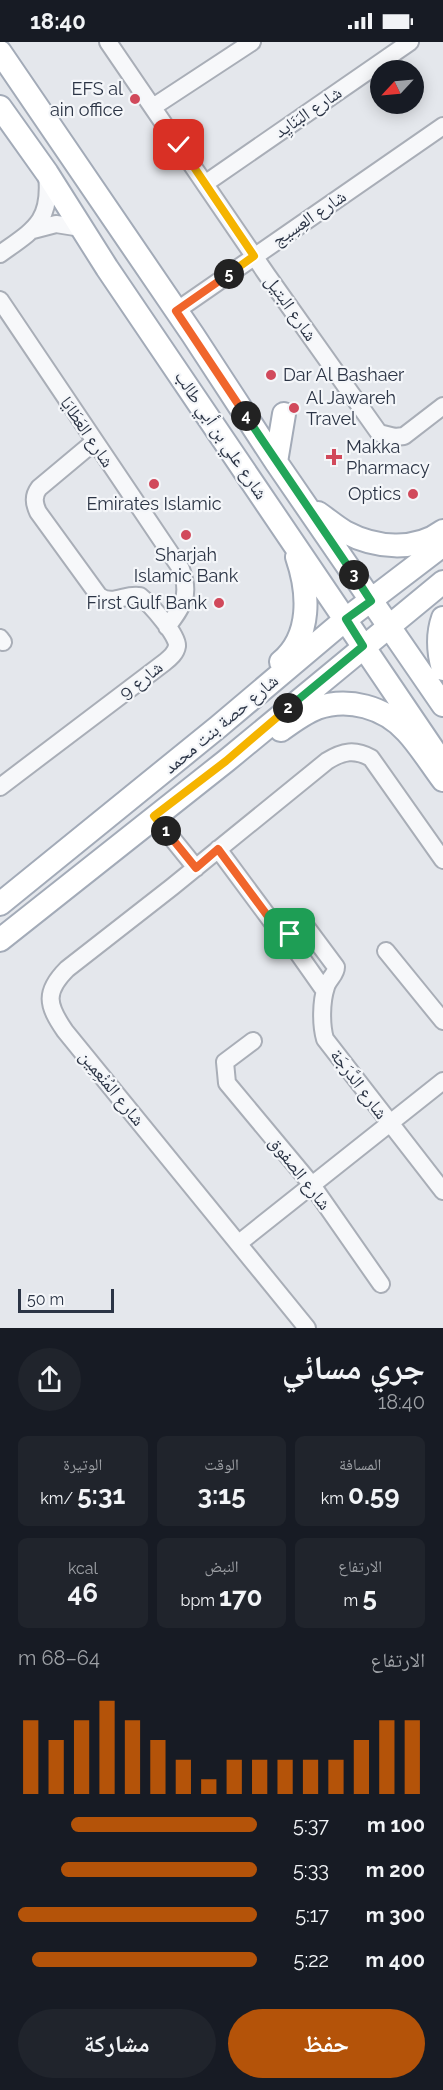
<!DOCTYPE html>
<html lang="ar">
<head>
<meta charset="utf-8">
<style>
	:root { --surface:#171b24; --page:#20242c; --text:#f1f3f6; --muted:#9ea1a6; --accent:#b45309 }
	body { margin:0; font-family:Raleway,"Noto Naskh Arabic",sans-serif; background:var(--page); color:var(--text); direction:rtl; height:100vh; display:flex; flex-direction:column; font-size:22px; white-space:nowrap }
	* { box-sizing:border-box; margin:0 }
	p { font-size:20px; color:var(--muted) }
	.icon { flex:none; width:33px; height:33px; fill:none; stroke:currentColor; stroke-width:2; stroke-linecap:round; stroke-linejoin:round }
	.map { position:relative; height:1286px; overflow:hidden; direction:ltr }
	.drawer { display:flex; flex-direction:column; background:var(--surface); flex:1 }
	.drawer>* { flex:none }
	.needle { width:39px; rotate:244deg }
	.controls { position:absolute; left:370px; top:18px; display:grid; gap:12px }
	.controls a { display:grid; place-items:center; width:54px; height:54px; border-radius:50%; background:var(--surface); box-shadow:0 3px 15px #0003; font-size:30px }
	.scale { position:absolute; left:18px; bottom:15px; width:96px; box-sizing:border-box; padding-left:6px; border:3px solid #2b3445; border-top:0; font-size:16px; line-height:21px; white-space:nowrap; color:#2b3445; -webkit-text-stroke:4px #f4f6f9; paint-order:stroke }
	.pin { position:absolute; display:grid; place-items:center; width:51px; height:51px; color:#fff; margin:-26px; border-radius:12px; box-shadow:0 3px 9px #0006 }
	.km { position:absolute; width:30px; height:30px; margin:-15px; border-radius:50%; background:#222; color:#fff; font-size:16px; line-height:30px; text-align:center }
	.round { display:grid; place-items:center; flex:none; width:63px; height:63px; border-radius:32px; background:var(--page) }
	.overview { display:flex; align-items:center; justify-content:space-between; height:102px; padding:0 18px }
	h1 { font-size:33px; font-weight:700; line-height:45px }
	.stats { display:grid; grid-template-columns:repeat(3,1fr); gap:9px; height:102px; padding:6px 18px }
	.stats div { display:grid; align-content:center; border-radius:9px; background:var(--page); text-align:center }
	.stats b { font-size:26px; font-weight:700 }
	.stats small { font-size:16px; font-weight:400 }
	.stats p { font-size:16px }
	.chart { height:168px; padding:12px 18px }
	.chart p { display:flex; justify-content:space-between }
	.chart svg { width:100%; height:108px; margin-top:6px; stroke:var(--accent); stroke-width:6 }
	.button { display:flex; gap:12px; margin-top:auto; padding:12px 18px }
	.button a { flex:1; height:69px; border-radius:36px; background:var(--accent); color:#fff; font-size:24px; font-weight:700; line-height:69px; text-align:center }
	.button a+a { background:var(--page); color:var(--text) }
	ul { padding:0 18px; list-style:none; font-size:20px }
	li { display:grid; grid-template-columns:96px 72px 1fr; align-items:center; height:45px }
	li i { height:15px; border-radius:8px; background:var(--accent) }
	.status { display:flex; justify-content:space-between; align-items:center; height:42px; padding:0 30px; background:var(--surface); direction:ltr }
	.status svg { height:16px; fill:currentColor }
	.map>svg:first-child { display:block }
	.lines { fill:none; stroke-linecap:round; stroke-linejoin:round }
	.minor-casing { stroke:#a9aeb7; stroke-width:20 }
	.major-casing { stroke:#a3abb8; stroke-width:26 }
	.minor { stroke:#f7f8fa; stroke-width:16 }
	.major { stroke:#fff; stroke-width:22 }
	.split-1-casing { stroke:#fff; stroke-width:12 }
	.split-2-casing { stroke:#fff; stroke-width:12 }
	.split-3-casing { stroke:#fff; stroke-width:12 }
	.split-4-casing { stroke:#fff; stroke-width:12 }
	.split-5-casing { stroke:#fff; stroke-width:12 }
	.split-6-casing { stroke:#fff; stroke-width:12 }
	.split-1 { stroke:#f0652b; stroke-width:8 }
	.split-2 { stroke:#f5b400; stroke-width:8 }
	.split-3 { stroke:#22a559; stroke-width:8 }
	.split-4 { stroke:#22a559; stroke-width:8 }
	.split-5 { stroke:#f0652b; stroke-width:8 }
	.split-6 { stroke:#f5b400; stroke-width:8 }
	.poi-dot { fill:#d1495b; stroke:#f4f6f9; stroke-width:2 }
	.labels { text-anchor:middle; stroke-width:4.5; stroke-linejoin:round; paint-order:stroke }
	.poi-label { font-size:18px; fill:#2b3445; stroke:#f4f6f9; text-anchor:end }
	.street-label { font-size:18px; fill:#2b3445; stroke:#f4f6f9 }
</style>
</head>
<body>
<div class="status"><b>18:40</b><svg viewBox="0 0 49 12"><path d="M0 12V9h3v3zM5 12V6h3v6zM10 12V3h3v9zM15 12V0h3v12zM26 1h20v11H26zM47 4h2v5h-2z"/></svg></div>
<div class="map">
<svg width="443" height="1286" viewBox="0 0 443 1286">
	<rect width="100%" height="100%" fill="#e4e7ec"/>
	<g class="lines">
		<defs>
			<path id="minor" d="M108 0 267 233 379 391 395 395 404 394 443 364
				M153 65 252 0
				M206 141 410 0
				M33 188 56 182 81 186
				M0 212C35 187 52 179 47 132
				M0 258 181 527C191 553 183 564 167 585
				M176 269 443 84
				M0 596 3 600
				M0 745 165 620C170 616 176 611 177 604 178 593 150 562 140 554 125 551 114 564 99 554L38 470C34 461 33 454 39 446L94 400
				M154 774 196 826
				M218 807 281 892 286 894 300 886H307L336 925C336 933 328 937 326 945 321 960 321 983 325 997L443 1149
				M286 894 324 948
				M386 909 443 979
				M253 999 225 1020 227 1041 312 1143 381 1242
				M239 1201 443 1039
				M307 1286 65 989C47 963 44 950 67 927L172 845 327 719C343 709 355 707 371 716L443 818"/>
			<path id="major" d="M0 10 193 293 276 420 443 663
				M0 65 47 131 107 226 443 722
				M276 420 284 372
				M318 471C327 477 336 485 345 490 375 506 415 510 443 489
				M443 576C437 593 438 609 443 627
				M281 620C312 594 309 550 297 515
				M281 688C292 680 304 671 317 666 348 655 385 665 407 690 420 704 431 722 443 738
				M0 862 218 685 346 577 443 503
				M0 898 226 719 443 540"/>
		</defs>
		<use href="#minor" class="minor-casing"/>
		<use href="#major" class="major-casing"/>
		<use href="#minor" class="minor"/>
		<use href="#major" class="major"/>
	</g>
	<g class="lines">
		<defs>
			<path id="split-1" d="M166 789 196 826 218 807 281 892 286 894 290 892"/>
			<path id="split-2" d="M166 789 154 774 226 719 288 666"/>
			<path id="split-3" d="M288 666 363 604 346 577 371 559 354 533"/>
			<path id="split-4" d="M246 374 354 533"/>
			<path id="split-5" d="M229 232 176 269 246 374"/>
			<path id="split-6" d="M179 103 254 214 229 232"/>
		</defs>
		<use href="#split-1" class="split-1-casing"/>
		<use href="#split-2" class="split-2-casing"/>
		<use href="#split-3" class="split-3-casing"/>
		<use href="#split-4" class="split-4-casing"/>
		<use href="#split-5" class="split-5-casing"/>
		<use href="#split-6" class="split-6-casing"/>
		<use href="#split-1" class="split-1"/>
		<use href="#split-2" class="split-2"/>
		<use href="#split-3" class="split-3"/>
		<use href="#split-4" class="split-4"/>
		<use href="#split-5" class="split-5"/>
		<use href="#split-6" class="split-6"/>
	</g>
	<g class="poi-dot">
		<circle cx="135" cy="57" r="6"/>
		<circle cx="271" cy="333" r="6"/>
		<circle cx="294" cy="366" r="6"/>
		<path d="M331 406h6v6h6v6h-6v6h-6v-6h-6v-6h6z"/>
		<circle cx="154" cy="442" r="6"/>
		<circle cx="413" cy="452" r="6"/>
		<circle cx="186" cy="493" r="6"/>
		<circle cx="219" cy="561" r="6"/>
	</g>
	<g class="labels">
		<g class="poi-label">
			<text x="123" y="53">EFS al<tspan x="123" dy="21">ain office</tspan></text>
			<text x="283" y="339" text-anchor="start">Dar Al Bashaer</text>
			<text x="306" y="362" text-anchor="start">Al Jawareh<tspan x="306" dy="21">Travel</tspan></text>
			<text x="346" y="411" text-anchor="start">Makka<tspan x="346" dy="21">Pharmacy</tspan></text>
			<text x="401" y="458">Optics</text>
			<text x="154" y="468" text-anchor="middle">Emirates Islamic</text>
			<text x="186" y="519" text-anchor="middle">Sharjah<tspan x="186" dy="21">Islamic Bank</tspan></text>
			<text x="207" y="567">First Gulf Bank</text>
		</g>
		<g class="street-label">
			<text transform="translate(308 70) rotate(-34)" y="6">شارع البَنَايِد</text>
			<text transform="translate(309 176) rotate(-34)" y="6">شارع العِسِيج</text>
			<text transform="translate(291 266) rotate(55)" y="6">شارع البتيل</text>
			<text transform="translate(87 390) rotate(56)" y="6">شارع العَطَايَا</text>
			<text transform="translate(221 393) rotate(56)" y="6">شارع علي بن أبي طالب</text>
			<text transform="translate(141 638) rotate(-38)" y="6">شارع 9</text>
			<text transform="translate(221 682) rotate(-40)" y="6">شارع حصة بنت محمد</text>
			<text transform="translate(359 1042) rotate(53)" y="6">شارع الدَّرَجَة</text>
			<text transform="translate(112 1046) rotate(51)" y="6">شارع المُنْعِمِين</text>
			<text transform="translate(300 1131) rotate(52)" y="6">شارع الصفوق</text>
		</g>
	</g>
</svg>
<div class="controls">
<a><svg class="needle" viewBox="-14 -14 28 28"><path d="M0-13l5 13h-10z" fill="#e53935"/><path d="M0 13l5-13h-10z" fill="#9ea1a6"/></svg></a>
</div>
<div class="scale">50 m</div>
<div class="pin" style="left:290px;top:892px;background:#1e9e55"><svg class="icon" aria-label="arrive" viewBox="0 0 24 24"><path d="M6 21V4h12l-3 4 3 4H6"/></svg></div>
<div class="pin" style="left:179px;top:103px;background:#d93025"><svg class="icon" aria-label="check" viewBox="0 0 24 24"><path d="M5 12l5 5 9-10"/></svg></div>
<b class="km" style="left:166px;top:789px">1</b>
<b class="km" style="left:288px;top:666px">2</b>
<b class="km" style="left:354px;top:533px">3</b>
<b class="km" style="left:246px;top:374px">4</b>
<b class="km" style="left:229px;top:232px">5</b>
</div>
<section class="drawer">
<div class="overview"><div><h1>جري مسائي</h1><p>18:40</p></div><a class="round"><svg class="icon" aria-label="share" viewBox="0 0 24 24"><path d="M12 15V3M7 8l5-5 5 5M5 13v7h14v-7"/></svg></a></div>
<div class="stats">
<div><p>المسافة</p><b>0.59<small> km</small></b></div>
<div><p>الوقت</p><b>3:15</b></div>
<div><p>الوتيرة</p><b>5:31<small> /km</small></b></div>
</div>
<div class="stats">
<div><p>الارتفاع</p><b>5<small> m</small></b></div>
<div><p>النبض</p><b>170<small> bpm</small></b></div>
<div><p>kcal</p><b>46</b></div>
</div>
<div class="chart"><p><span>الارتفاع</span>64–68 m</p>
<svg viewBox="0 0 160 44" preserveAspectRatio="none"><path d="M5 44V14M15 44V22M25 44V14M35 44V6M45 44V14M55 44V22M65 44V30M75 44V38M85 44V30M95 44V30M105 44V30M115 44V30M125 44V30M135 44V22M145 44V14M155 44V14"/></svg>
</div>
<ul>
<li><b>100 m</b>5:37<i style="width:78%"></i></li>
<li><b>200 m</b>5:33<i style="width:82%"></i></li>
<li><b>300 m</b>5:17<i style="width:100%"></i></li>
<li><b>400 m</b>5:22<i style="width:94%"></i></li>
</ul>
<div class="button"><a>حفظ</a><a>مشاركة</a></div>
</section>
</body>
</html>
